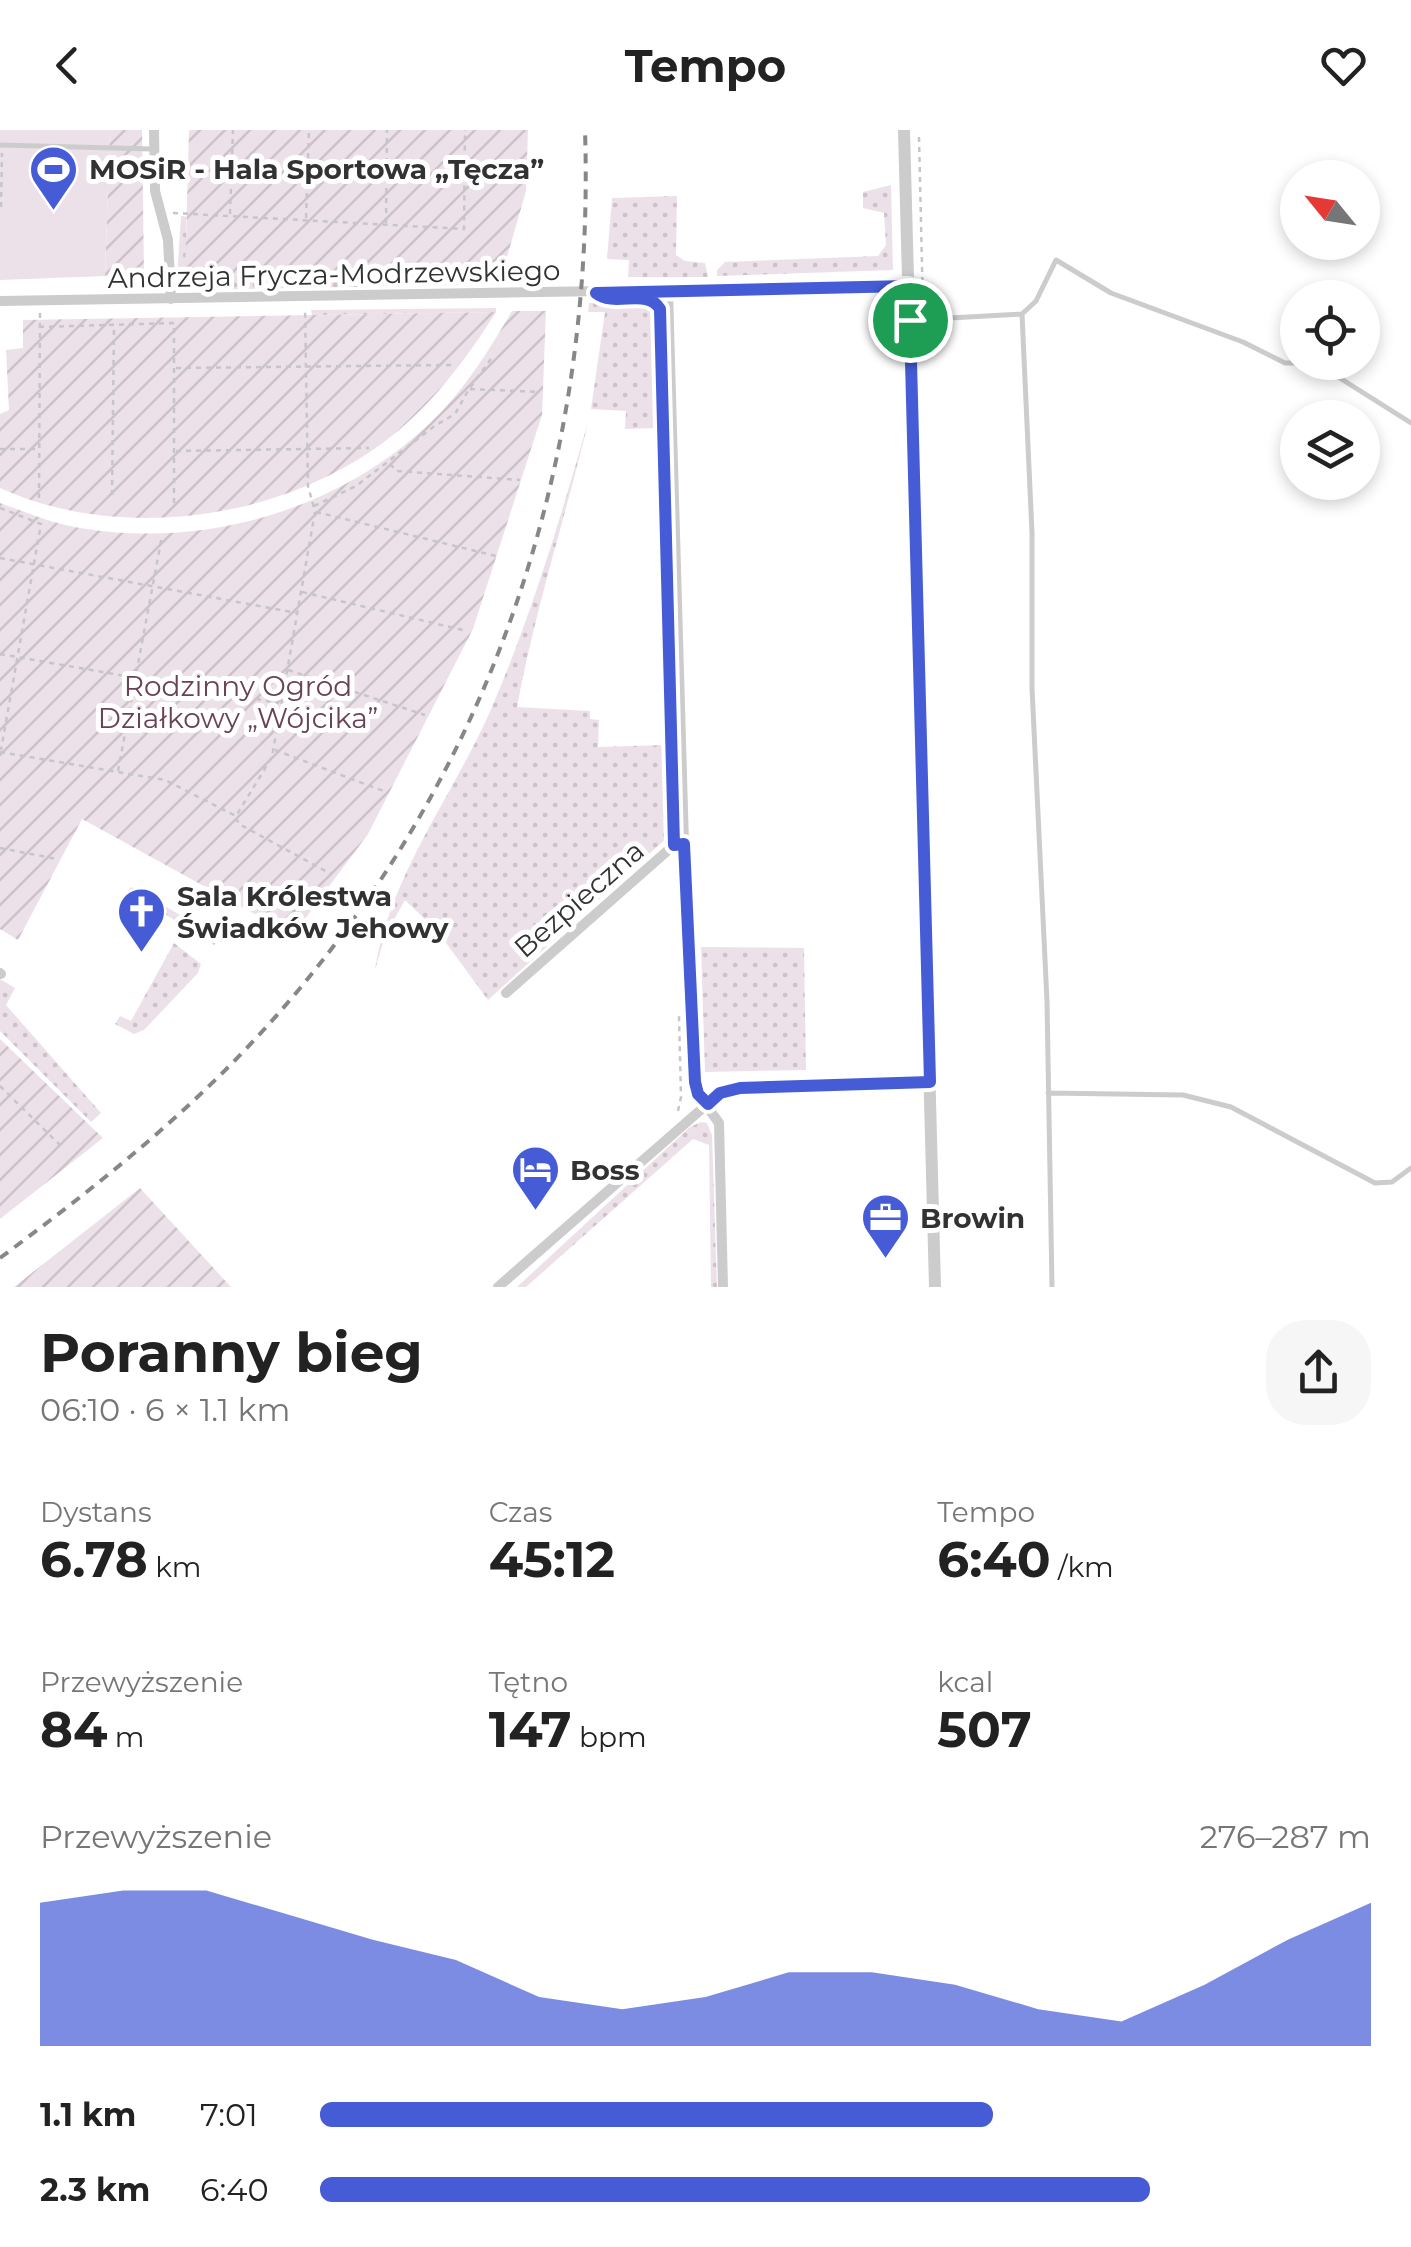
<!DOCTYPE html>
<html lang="pl">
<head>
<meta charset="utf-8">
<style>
	:root { --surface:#fff; --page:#f6f6f6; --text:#222; --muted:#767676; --accent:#465cd6 }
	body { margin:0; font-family:Montserrat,sans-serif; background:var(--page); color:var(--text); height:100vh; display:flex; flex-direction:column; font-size:38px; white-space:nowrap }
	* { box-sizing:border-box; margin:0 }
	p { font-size:32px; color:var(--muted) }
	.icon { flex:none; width:55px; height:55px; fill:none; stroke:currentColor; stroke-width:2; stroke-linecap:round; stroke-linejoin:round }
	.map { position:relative; height:1157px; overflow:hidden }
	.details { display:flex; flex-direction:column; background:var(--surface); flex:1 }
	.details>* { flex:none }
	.needle { width:65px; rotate:300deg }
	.buttons { position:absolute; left:1280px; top:30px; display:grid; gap:20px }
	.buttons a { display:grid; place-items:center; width:100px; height:100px; border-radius:50%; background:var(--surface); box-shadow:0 5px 15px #0003; font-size:50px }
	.pin { position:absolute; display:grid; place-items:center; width:85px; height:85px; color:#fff; margin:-42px; border:5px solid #fff; border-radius:50%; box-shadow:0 2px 10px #0007 }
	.round { display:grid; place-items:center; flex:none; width:105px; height:105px; border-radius:40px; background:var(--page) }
	.headline { display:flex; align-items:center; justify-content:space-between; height:170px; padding:0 40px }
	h1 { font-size:55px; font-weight:700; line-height:75px }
	.metrics { display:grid; grid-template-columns:repeat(3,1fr); gap:15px; height:170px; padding:10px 40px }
	.metrics div { display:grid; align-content:center }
	.metrics b { font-size:50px; font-weight:700 }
	.metrics small { font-size:28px; font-weight:400 }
	.metrics p { font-size:28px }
	.chart { height:280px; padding:20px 40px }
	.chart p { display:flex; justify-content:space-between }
	.chart svg { width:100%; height:180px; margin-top:10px; fill:var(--accent); opacity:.7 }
	ul { padding:0 40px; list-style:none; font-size:32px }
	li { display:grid; grid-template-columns:160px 120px 1fr; align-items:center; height:75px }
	li i { height:25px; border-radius:12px; background:var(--accent) }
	header { display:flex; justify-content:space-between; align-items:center; height:130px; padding:0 40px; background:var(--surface); font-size:45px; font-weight:700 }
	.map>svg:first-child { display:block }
	.grass { fill:url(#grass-dots) }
	.park { fill:#ede1e9 }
	.garden { fill:url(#garden-furrows) }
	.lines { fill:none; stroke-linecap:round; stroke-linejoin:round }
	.path { stroke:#c6c6c6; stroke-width:2.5; stroke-dasharray:5 5; stroke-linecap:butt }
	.service { stroke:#ccc; stroke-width:5 }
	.minor { stroke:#ccc; stroke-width:10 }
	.tertiary { stroke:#ccc; stroke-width:12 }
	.rail { stroke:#878787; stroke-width:4; stroke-dasharray:10 8; stroke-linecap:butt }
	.route-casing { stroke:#fff; stroke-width:20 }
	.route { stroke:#465cd6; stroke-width:12 }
	.labels { text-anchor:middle; stroke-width:10; stroke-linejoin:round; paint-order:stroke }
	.poi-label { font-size:28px; font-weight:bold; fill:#323232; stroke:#fff; text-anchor:start }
	.street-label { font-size:28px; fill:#323232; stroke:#fff }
	.park-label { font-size:28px; fill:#6a4258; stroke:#fff }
</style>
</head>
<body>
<header><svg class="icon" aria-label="back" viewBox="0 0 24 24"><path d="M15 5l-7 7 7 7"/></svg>Tempo<svg class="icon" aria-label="heart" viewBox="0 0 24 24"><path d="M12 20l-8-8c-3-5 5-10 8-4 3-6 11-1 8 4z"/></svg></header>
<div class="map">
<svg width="1411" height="1157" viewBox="0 0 1411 1157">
	<defs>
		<pattern id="grass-dots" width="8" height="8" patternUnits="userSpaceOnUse" patternTransform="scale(2.5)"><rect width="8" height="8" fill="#ede1e9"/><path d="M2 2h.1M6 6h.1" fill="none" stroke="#ccc2c8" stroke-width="1.8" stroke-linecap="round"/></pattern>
		<pattern id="garden-furrows" width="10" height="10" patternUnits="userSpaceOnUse" patternTransform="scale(2.5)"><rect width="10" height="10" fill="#ede1e9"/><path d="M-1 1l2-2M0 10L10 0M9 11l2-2" fill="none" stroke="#ccc2c8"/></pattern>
	</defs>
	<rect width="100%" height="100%" fill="#fff"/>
	<path class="grass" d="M891 55 893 140 717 146V140L725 132 878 126 886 115 884 83 863 78V62Z
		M677 66 676 125 685 131 705 133 708 147H628L629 130 607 129 612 68Z
		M181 86 186 87V145L503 141 512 146 510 154 185 160 177 149Z
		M648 172 657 179 658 298 625 299 626 281 591 279 605 182H588L589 173Z
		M496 178V182L312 185 311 180Z
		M589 289C566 385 535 480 517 577L590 581V589L599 590 598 617 667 615 670 705 488 870 438 802 405 770 385 806 375 840C390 744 454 665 492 577 532 484 561 386 589 289Z
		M131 757 219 807 214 815 128 761Z
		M174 813 201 834 198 843 144 900 134 904 115 894 120 886 131 891Z
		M701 817 804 818 806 940 705 942Z
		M0 849 15 858 6 875 101 983 91 992 0 901Z
		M701 992 707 993 712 1005 717 1157H711L709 1015 693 1009 526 1157H517L690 997Z"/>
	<path class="park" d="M0 0H110L105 146 0 150Z"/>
	<path class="garden" d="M110 0H142L144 144 105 146Z
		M189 0H528L526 61 503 141 185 145Z
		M512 181H546L542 285 473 499 368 704 293 805 82 689 18 810 0 799V373C26 382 53 394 80 398 205 419 340 380 432 291 465 259 489 220 512 181Z
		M496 182C469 225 438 267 399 300 295 388 125 415 0 358V284L9 280 6 220 23 218V190Z
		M0 909 103 1008 0 1089Z
		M140 1058 231 1157H14Z"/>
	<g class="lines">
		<path class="path" d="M919 7 923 178
			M1 77 2 23
			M173 83 464 99 465 0
			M230 84 233 0
			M306 88 309 0
			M386 93 387 0
			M39 197 174 193V377
			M176 238 451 235
			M470 259 540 262
			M0 319H37
			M176 321 369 318
			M390 334 397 341 520 350
			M112 365 114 196
			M39 368 40 182
			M314 376 356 356 436 295 455 284 469 259 491 229
			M0 378 41 394 1 620
			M316 382 496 426
			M0 428 297 483
			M302 462 467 501
			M0 524 279 573
			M288 540 425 585
			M275 620 386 662
			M0 622 165 650 236 686 272 627 315 382 308 356 305 179
			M118 641 162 406
			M236 688 239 694 331 744
			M0 718 57 729
			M0 956 64 1019
			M678 981 681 967 679 885"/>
		<path class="service" d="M0 15 152 19
			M1022 184 1036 171 1056 130 1111 163 1243 212 1285 233H1316L1411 293
			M913 190 1022 184 1032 403V558L1047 871 1052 1157
			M1048 963 1183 965 1231 977 1375 1053 1392 1052 1411 1038"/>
		<path class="minor" d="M154 0 155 61 168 110 171 169
			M668 162 684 714 695 951 698 964 719 993 723 1157
			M0 171 909 156
			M0 843 1 844
			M506 863 674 715 684 714
			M498 1157 720 963 740 958 931 952"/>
		<path class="tertiary" d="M904 0 935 1157"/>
		<path class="rail" d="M0 1128C85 1065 168 1000 242 923 483 672 596 346 585 0"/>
	</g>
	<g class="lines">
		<defs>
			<path id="route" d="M909 156 930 952 740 958 720 963 708 974 698 964 695 952 684 714 674 715 660 179C647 157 615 178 596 163Z"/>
		</defs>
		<use href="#route" class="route-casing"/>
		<use href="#route" class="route"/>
	</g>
	<defs>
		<symbol id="stadium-pin" viewBox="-11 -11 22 30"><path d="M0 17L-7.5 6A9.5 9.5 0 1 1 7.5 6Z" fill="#465cd6" stroke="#fff"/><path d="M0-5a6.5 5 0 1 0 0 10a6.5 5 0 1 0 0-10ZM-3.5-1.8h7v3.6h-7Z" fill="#fff"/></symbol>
		<symbol id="church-pin" viewBox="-11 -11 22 30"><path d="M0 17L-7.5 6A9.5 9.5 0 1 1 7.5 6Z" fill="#465cd6" stroke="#fff"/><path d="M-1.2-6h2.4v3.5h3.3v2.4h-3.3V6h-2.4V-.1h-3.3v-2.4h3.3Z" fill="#fff"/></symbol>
		<symbol id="hotel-pin" viewBox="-11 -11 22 30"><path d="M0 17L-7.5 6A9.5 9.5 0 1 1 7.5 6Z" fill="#465cd6" stroke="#fff"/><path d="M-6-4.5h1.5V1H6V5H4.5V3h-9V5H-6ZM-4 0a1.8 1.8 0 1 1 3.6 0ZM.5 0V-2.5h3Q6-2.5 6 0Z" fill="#fff"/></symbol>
		<symbol id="office-pin" viewBox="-11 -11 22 30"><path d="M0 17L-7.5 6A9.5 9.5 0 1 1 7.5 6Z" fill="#465cd6" stroke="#fff"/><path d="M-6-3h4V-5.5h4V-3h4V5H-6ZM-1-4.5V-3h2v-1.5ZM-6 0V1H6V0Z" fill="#fff"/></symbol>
	</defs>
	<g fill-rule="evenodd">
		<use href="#stadium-pin" x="26" y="12" width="55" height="75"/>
		<use href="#church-pin" x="114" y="754" width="55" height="75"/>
		<use href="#hotel-pin" x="508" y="1012" width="55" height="75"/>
		<use href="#office-pin" x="858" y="1060" width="55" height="75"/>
	</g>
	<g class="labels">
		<g class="poi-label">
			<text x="89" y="49">MOSiR - Hala Sportowa „Tęcza”</text>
			<text x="177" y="776">Sala Królestwa<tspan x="177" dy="32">Świadków Jehowy</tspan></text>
			<text x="570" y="1050">Boss</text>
			<text x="920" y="1098">Browin</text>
		</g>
		<g class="street-label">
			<text transform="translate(334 144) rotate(-1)" y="10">Andrzeja Frycza-Modrzewskiego</text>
			<text transform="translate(579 769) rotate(-41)" y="10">Bezpieczna</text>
		</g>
		<g class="park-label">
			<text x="238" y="566">Rodzinny Ogród<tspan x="238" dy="32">Działkowy „Wójcika”</tspan></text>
		</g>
	</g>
</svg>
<div class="buttons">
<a><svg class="needle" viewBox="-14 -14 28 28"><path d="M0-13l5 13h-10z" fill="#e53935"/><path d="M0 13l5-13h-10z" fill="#767676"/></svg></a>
<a><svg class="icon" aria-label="locate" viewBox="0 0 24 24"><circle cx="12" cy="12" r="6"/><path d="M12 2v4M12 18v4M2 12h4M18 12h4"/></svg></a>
<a><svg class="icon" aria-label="layers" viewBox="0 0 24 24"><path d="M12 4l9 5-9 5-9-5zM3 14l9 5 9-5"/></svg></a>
</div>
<div class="pin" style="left:910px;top:190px;background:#1e9e55"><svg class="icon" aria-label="arrive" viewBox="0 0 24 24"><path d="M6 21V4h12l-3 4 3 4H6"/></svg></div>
</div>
<section class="details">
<div class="headline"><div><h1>Poranny bieg</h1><p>06:10 · 6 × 1.1 km</p></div><a class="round"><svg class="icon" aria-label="share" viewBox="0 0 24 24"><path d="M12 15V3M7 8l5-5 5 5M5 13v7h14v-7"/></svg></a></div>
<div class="metrics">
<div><p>Dystans</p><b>6.78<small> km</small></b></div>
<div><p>Czas</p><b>45:12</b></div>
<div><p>Tempo</p><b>6:40<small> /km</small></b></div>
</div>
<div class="metrics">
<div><p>Przewyższenie</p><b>84<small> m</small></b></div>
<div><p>Tętno</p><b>147<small> bpm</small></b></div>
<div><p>kcal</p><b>507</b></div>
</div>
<div class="chart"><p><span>Przewyższenie</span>276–287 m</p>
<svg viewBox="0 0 160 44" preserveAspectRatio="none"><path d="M0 44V9L10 6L20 6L30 12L40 18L50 23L60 32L70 35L80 32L90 26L100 26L110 29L120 35L130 38L140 29L150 18L160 9V44z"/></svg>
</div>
<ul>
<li><b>1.1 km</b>7:01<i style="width:64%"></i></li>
<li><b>2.3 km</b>6:40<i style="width:79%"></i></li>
</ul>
</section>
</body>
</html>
